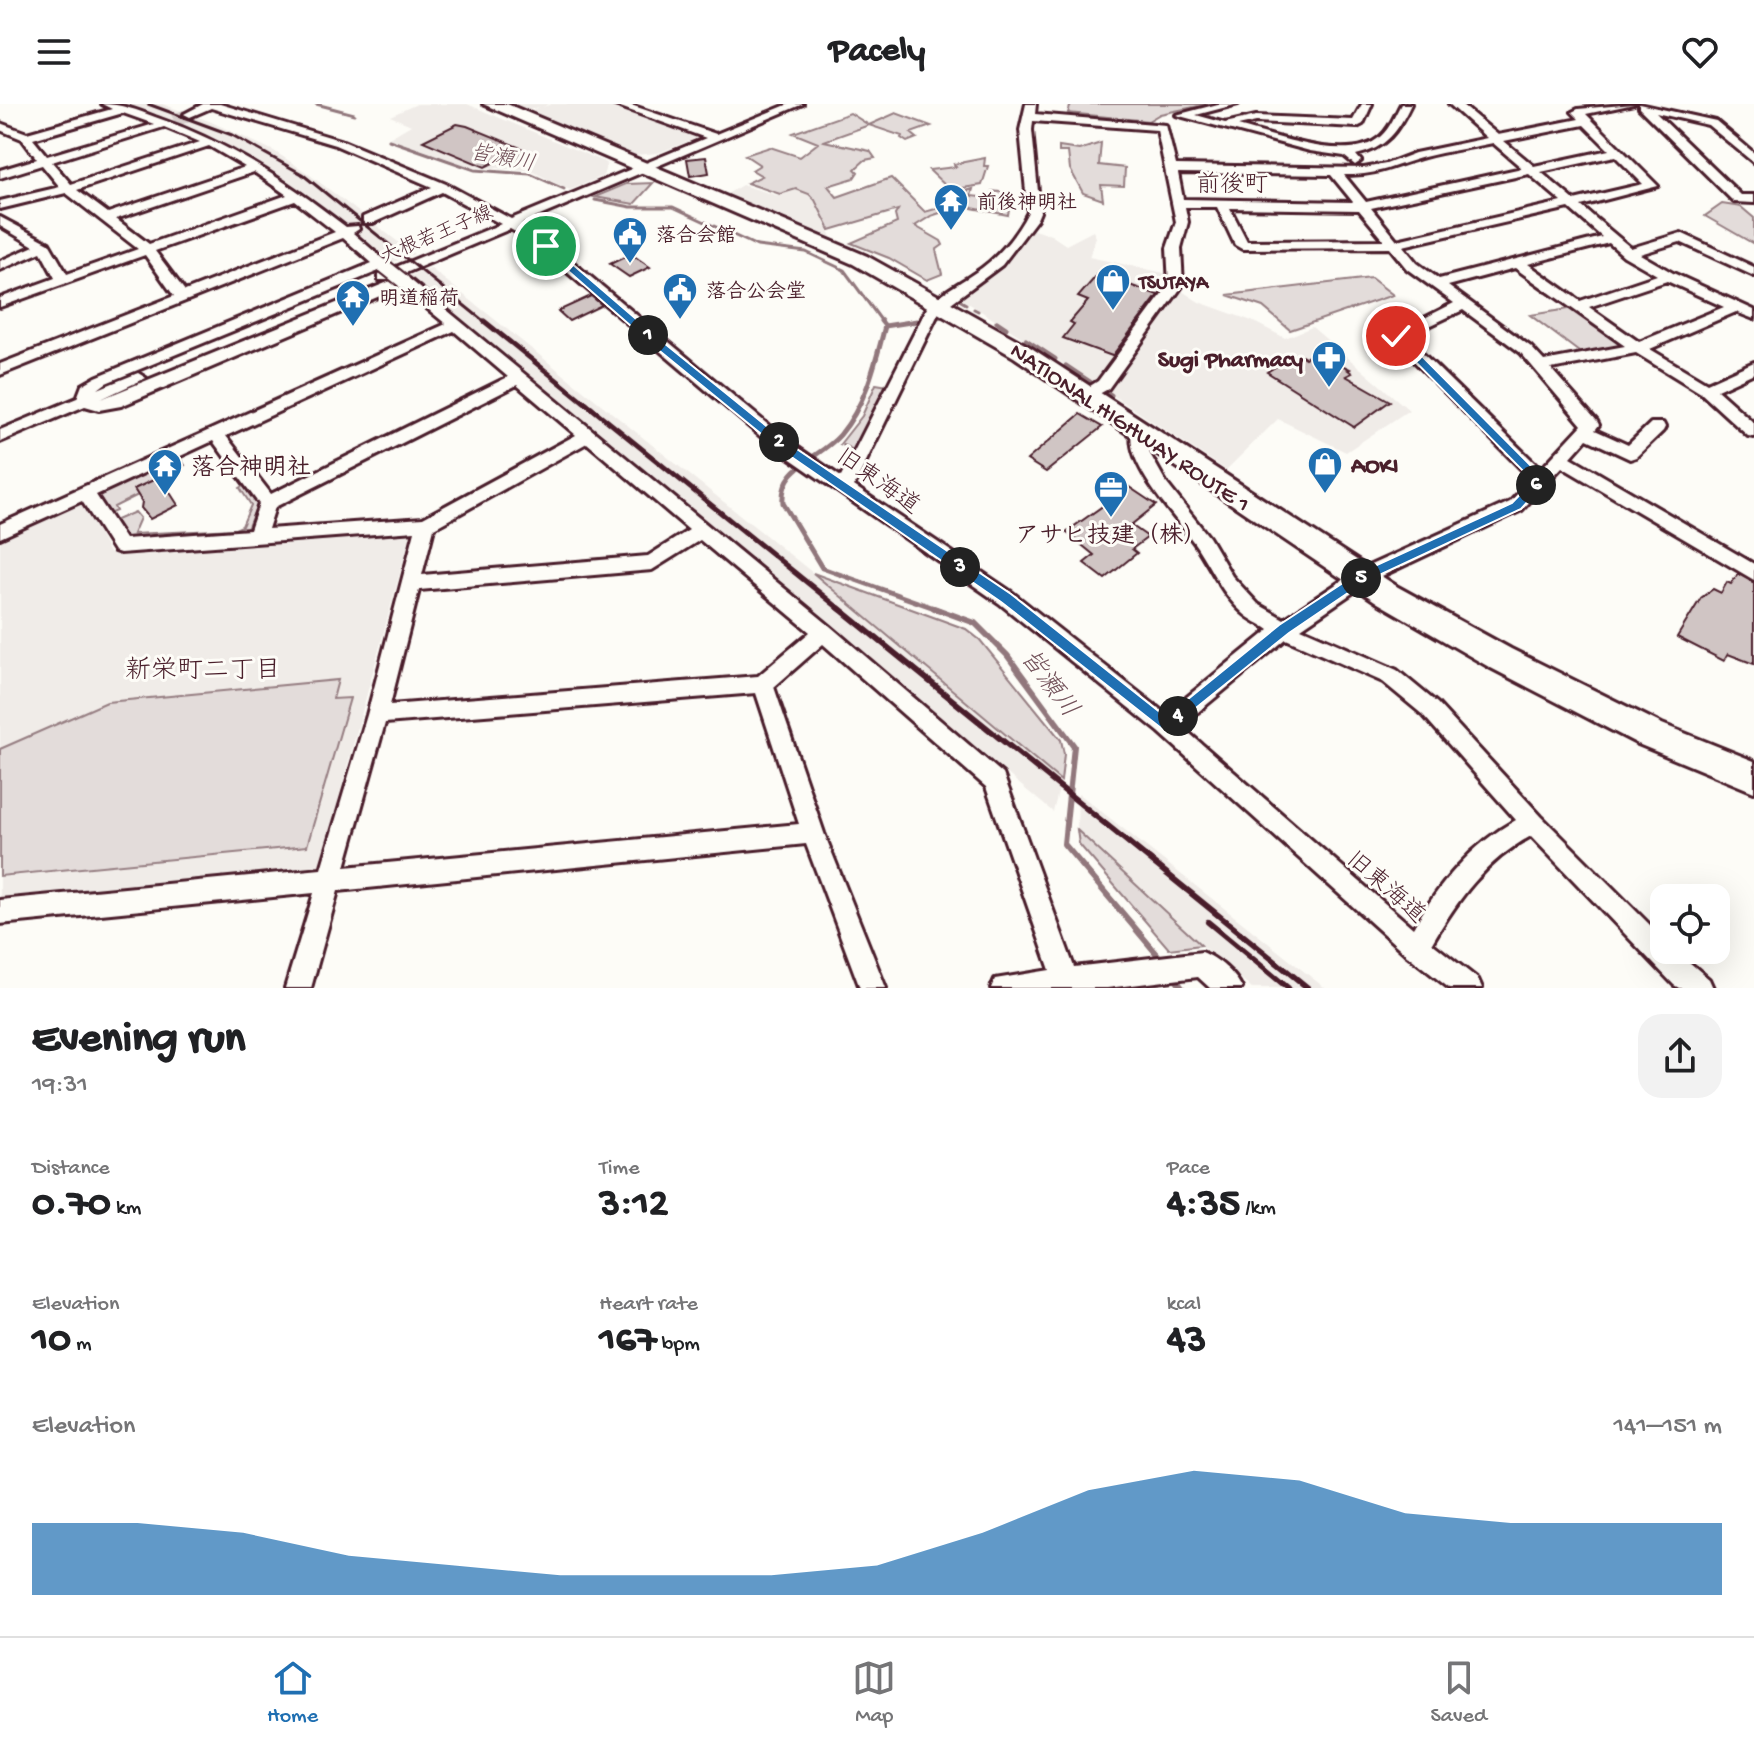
<!DOCTYPE html>
<html lang="en">
<head>
<meta charset="utf-8">
<style>
	:root { --surface:#fff; --page:#f2f2f2; --text:#202124; --muted:#757577; --line:#e0e0e0; --accent:#1f6fb2 }
	body { margin:0; font-family:"Gochi Hand","Klee One",sans-serif; background:var(--page); color:var(--text); height:100vh; display:flex; flex-direction:column; font-size:30px; white-space:nowrap }
	* { box-sizing:border-box; margin:0 }
	p { font-size:26px; color:var(--muted) }
	.icon { flex:none; width:44px; height:44px; fill:none; stroke:currentColor; stroke-width:2; stroke-linecap:round; stroke-linejoin:round }
	.map { position:relative; height:884px; overflow:hidden }
	.panel { display:flex; flex-direction:column; background:var(--surface); flex:1 }
	.panel>* { flex:none }
	.controls { position:absolute; left:1650px; top:780px; display:grid; gap:16px }
	.controls a { display:grid; place-items:center; width:80px; height:80px; border-radius:16px; background:var(--surface); box-shadow:0 8px 32px #0002; font-size:40px }
	.pin { position:absolute; display:grid; place-items:center; width:68px; height:68px; color:#fff; margin:-34px; border:4px solid #fff; border-radius:50%; box-shadow:0 2px 8px #0007 }
	.km { position:absolute; width:40px; height:40px; margin:-20px; border-radius:50%; background:#222; color:#fff; font-size:22px; line-height:40px; text-align:center }
	.round { display:grid; place-items:center; flex:none; width:84px; height:84px; border-radius:24px; background:var(--page) }
	.head { display:flex; align-items:center; justify-content:space-between; height:136px; padding:0 32px }
	h1 { font-size:44px; font-weight:700; line-height:60px }
	.metrics { display:grid; grid-template-columns:repeat(3,1fr); gap:12px; height:136px; padding:8px 32px }
	.metrics div { display:grid; align-content:center }
	.metrics b { font-size:40px; font-weight:700 }
	.metrics small { font-size:22px; font-weight:400 }
	.metrics p { font-size:22px }
	.chart { height:224px; padding:16px 32px }
	.chart p { display:flex; justify-content:space-between }
	.chart svg { width:100%; height:144px; margin-top:8px; fill:var(--accent); opacity:.7 }
	header { display:flex; justify-content:space-between; align-items:center; height:104px; padding:0 32px; background:var(--surface); font-size:36px; font-weight:700 }
	.tab-bar { display:flex; justify-content:space-around; align-items:center; height:112px; border-top:2px solid var(--line); background:var(--surface); font-size:22px; color:var(--muted) }
	.tab-bar a { display:grid; justify-items:center; gap:4px }
	.tab-bar .active { color:var(--accent) }
	.map>svg:first-child { display:block }
	.built { fill:#f0ece8 }
	.green { fill:#e3dcda; stroke:#967e82; stroke-width:2 }
	.lines { fill:none; stroke-linecap:round; stroke-linejoin:round }
	.stream-far2 { stroke:#91777b; stroke-width:3 }
	.stream-far1 { stroke:#91777b; stroke-width:5 }
	.stream { stroke:#91777b; stroke-width:6 }
	.building { fill:#d0c5c4; stroke:#4a1f2b; stroke-width:2 }
	.minor-tunnel { stroke:#d9d0ce; stroke-width:13; stroke-dasharray:13 6; stroke-linecap:butt }
	.minor-casing { stroke:#4a1f2b; stroke-width:6 }
	.highway-casing { stroke:#4a1f2b; stroke-width:6 }
	.minor { fill:#fdfcf7; fill-rule:evenodd }
	.highway { fill:#fdfcf7; fill-rule:evenodd }
	.rail-far2 { stroke:#4a1f2b; stroke-width:3 }
	.rail-far1 { stroke:#4a1f2b; stroke-width:5 }
	.rail { stroke:#4a1f2b; stroke-width:6 }
	.minor-bridge-casing { stroke:#4a1f2b; stroke-width:17; stroke-linecap:butt }
	.minor-bridge { stroke:#fdfcf7; stroke-width:13 }
	.route { fill:#1f6fb2; stroke:#fff; stroke-width:2 }
	.labels { text-anchor:middle; stroke-width:6; stroke-linejoin:round; paint-order:stroke }
	.far-poi-label { font-size:20px; font-weight:bold; fill:#4a1f2b; stroke:#fdfcf7; text-anchor:start }
	.far-street-label { font-size:20px; fill:#4a1f2b; stroke:#fdfcf7 }
	.far-water-label { font-size:22px; font-style:italic; fill:#73525a; stroke:#fdfcf7 }
	.far-quarter-label { font-size:24px; fill:#4a1f2b; stroke:#fdfcf7 }
	.poi-label { font-size:24px; font-weight:bold; fill:#4a1f2b; stroke:#fdfcf7; text-anchor:start }
	.street-label { font-size:24px; fill:#4a1f2b; stroke:#fdfcf7 }
	.neighbourhood-label { font-size:26px; fill:#4a1f2b; stroke:#fdfcf7 }
	.water-label { font-size:26px; font-style:italic; fill:#73525a; stroke:#fdfcf7 }
</style>
</head>
<body>
<header><svg class="icon" aria-label="menu" viewBox="0 0 24 24"><path d="M4 6h16M4 12h16M4 18h16"/></svg>Pacely<svg class="icon" aria-label="heart" viewBox="0 0 24 24"><path d="M12 20l-8-8c-3-5 5-10 8-4 3-6 11-1 8 4z"/></svg></header>
<div class="map">
<svg width="1754" height="884" viewBox="0 0 1754 884">
	<rect width="100%" height="100%" fill="#fdfcf7"/>
	<filter id="ink" filterUnits="userSpaceOnUse"><feTurbulence type="fractalNoise" baseFrequency=".0125" numOctaves="2"/><feDisplacementMap in="SourceGraphic" scale="16" xChannelSelector="R" yChannelSelector="G"/><feConvolveMatrix kernelMatrix="1 2 1 2 8 2 1 2 1" color-interpolation-filters="sRGB"/></filter>
	<g filter="url(#ink)">
		<path class="built" d="M118 0H162L209 17 274 47 306 68 414 150 391 159 355 129 357 126 353 122 347 123 280 74 214 35 175 18Z
			M417 0H467L607 59 603 72 570 86 529 66 471 63 389 34 411 21 390 12Z
			M510 0H549L543 3 552 0H611L705 31 658 49 635 51 529 8 539 3 526 7Z
			M742 81 776 91 796 85 809 90 815 96 831 133 727 90Z
			M1030 125 1051 131 1066 141 1093 127 1096 133 1089 153 1169 170 1162 192 1094 279 957 192 992 169Z
			M430 164 813 469 1061 677 1053 708 409 172Z
			M1179 185 1199 198 1252 217 1285 234 1312 223 1409 306 1346 348 1278 315 1226 366 1106 287Z
			M75 397 82 398 109 449 407 427 410 432 321 759 313 767 0 798V432Z
			M1078 689 1325 884H1252L1201 841 1077 726Z"/>
		<path class="green" d="M1071 0H1209L1160 10 1148 17 1068 9Z
			M850 9 869 21 896 9 931 22 911 29 917 34 907 38 901 34 902 32 869 21 824 37 870 47 875 54 865 56 855 65 858 68 854 74 828 82 837 93 891 74 925 108 946 102 955 104 931 112 915 122 941 137 943 141 936 146 942 170 927 176 889 154 851 139 897 119 895 111 898 106 830 126 815 96 809 90 796 85 780 90 747 79 762 72 752 66 760 61 745 51 770 43 800 53 818 39 793 29Z
			M1101 39 1099 61 1125 64 1124 82 1101 81 1103 96 1083 89 1070 65 1068 48H1059V43L1079 46Z
			M985 54 984 62H988L982 81 950 86 929 66 956 63 954 60Z
			M653 79 634 100 595 93 626 80Z
			M973 85 971 92 989 94 992 87 1008 89 1010 98 1008 111 972 104 956 90Z
			M1722 100 1741 103 1754 114V140L1705 112Z
			M1371 174 1393 191 1290 226 1263 203 1227 191Z
			M1574 204 1622 238 1626 243 1583 251 1530 211Z
			M876 280 888 282 856 347 840 340 862 312Z
			M207 338H214L180 354 185 361 134 385 138 391 114 403 116 407 109 410 98 390Z
			M245 381 258 399 247 425 239 429 124 436 114 417 135 408 140 414 133 430 235 425 242 422 251 401 240 384Z
			M813 469 966 525 980 536 1061 636 1064 650 1061 677Z
			M338 576 333 595 350 594 307 742 0 772V645L107 598Z
			M1077 726 1201 841 1169 845 1079 740Z"/>
		<g class="lines">
			<path class="stream-far2" d="M316 0 354 10
				M389 36 475 66 530 70 564 85
				M595 96 631 103H673L757 142 806 148 844 166 883 219
				M954 193 966 200
				M974 205 978 207
				M904 219 943 213"/>
			<path class="stream-far1" d="M881 217 885 222
				M997 218 1006 224
				M885 222C875 260 866 300 840 331 819 355 780 362 783 399L822 464 940 506
				M885 222 917 217
				M1026 236 1055 255
				M1066 262 1090 278
				M1103 286 1111 291"/>
			<path class="stream" d="M934 504 975 519 1007 551 1074 642 1064 740 1162 856
				M1173 871 1182 884"/>
		</g>
		<path class="building" d="M457 20 467 22 533 49 516 58 505 53 485 63 423 37Z
			M706 53 709 69 690 72 687 55Z
			M631 150 650 163 629 173 610 160Z
			M1098 170 1158 191 1112 252 1063 234 1074 220 1070 218 1088 197 1078 193Z
			M591 192 602 201 569 217 558 207Z
			M1315 248 1350 265 1348 266 1352 269 1346 272 1390 297 1354 323 1267 268 1286 256 1290 258 1300 251 1305 254Z
			M1080 310 1102 323 1046 368 1027 356Z
			M160 373 178 401 150 415 141 404 142 398 134 385Z
			M1121 382 1129 383 1156 401 1131 421 1148 433 1132 445 1137 449 1105 475 1084 459 1094 451 1066 428 1111 396 1107 392Z
			M1738 470 1754 479V560L1728 550 1724 557 1677 533 1701 494 1713 485 1721 489 1727 478 1731 480Z"/>
		<g class="lines">
			<path class="minor-tunnel" d="M174 17 190 10"/>
			<defs>
				<path id="minor" d="M102 0C121 0 137 6 155 13 226 37 287 77 346 123L358 122 359 125 353 129 391 162 106 279 98 285 138 269 146 274 101 295 398 174H408L830 522 1003 670 1074 863 1202 848C1217 854 1235 869 1242 884H1210L1198 873 1107 884H991L995 875 1050 866 986 683 823 540 774 583 824 729 886 884H860L806 740 338 787 311 884H285L314 789 0 820V796L321 765 367 611 415 427 120 449 114 447 82 397 0 434V420L446 220 401 183 121 302 99 306 85 302 0 338V326L77 294 82 281 96 273 372 159 343 134 0 271V260L174 192 145 151 0 203V194L55 174 41 148 0 166V157L34 142 0 122V113L49 139 67 170 138 145 66 89 0 105V97L60 83 42 61 0 74V66L37 55 22 35 0 26V19L27 29 112 5ZM123 9 154 20 47 52 33 35ZM164 23 200 38 71 80 52 58ZM209 42 245 63 108 109 77 86ZM254 68 287 91 149 140 116 115ZM295 97 335 128 185 187 155 147ZM454 227 508 273 271 390 226 332ZM517 281 576 331 423 414 268 425 275 403ZM213 337 259 400 250 426 125 435 96 391ZM587 339 689 426 648 452 422 471 434 424ZM700 436 810 528 758 572 390 601 419 486 652 466ZM756 589 799 720 345 763 385 619Z
					M203 0H220L343 37 446 80 511 115 706 34 612 0H628L716 30 789 0H803L521 120 538 129 784 334 841 373 927 204C940 189 957 181 973 170 996 156 1016 132 1028 108L1020 26 1026 0H1036L1035 10 1166 21 1176 61 1364 64 1386 60 1415 49 1487 34 1449 0H1461L1498 31 1579 15 1572 8 1578 5 1634 0 1586 10 1658 82 1581 102 1631 144 1681 129 1754 163V172L1680 138 1640 150 1673 169 1754 206V215L1736 208 1650 245 1707 279 1754 258V269L1717 286 1754 319V333L1748 332 1701 289 1636 249 1551 265 1597 317 1599 321 1595 326 1628 341 1651 319H1663L1665 323 1663 327 1636 353 1630 355 1587 335 1571 353 1754 460V476L1562 363 1522 406 1367 479 1301 524 1397 566 1437 599 1541 712 1664 835V846H1675L1709 875 1713 884H1679L1674 881 1531 732C1485 757 1458 795 1432 839L1478 875 1482 884H1449L1407 851 1159 628 999 499 772 342 528 135 510 125 389 176H379V170L501 120 442 88 373 119H363V113L432 83 335 41 211 4 190 13 184 10ZM1033 17 1157 26 1176 118 1167 144 1169 181 1098 277 1076 291 1078 295H1090L1108 285 1183 181 1181 144 1188 118 1185 103H1217L1235 141 1242 145 1390 144 1407 165 1454 199 1389 232 1531 375 1510 398 1353 469 1284 515 1258 500 1232 472 1209 433 1167 380 1150 350 1145 325H1133C1121 358 1179 416 1197 443 1212 466 1222 490 1243 509 1250 516 1261 520 1269 526L1166 610 1013 489 854 382 939 208 1002 161 1037 115 1040 108 1032 26ZM1584 21 1609 46 1534 62 1504 37ZM1493 39 1522 64 1366 98 1344 71C1377 72 1395 61 1424 53 1447 47 1470 44 1493 39ZM1615 52 1643 80 1574 96 1541 68ZM1178 69 1331 71 1353 98 1183 95ZM1529 70 1562 98 1397 136 1371 104ZM1230 104 1359 106 1384 136 1247 137ZM1569 104 1602 133 1439 175 1417 159 1403 142ZM1609 139 1624 152 1657 171 1580 197 1528 160ZM1515 164 1625 242 1544 257 1531 243 1448 182ZM1667 177 1724 203 1639 238 1589 203ZM1463 206 1521 249 1582 321 1541 365 1406 233ZM1286 535 1383 578 1423 611 1516 716C1469 742 1441 779 1413 824L1181 622Z
					M1218 0H1238L1196 11 1225 19 1256 12 1353 16 1362 0H1372L1363 20 1357 23 1256 18 1238 22C1274 31 1351 61 1381 32 1390 24 1395 11 1401 0H1411C1398 27 1387 44 1356 51L1361 57 1355 61 1344 52 1310 47 1176 11Z
					M1639 0 1716 17 1754 49V59L1708 21 1656 9 1741 91H1754V99L1734 98 1639 4Z"/>
				<path id="highway" d="M483 0H507L867 152 1030 243 1398 483 1511 545 1662 620 1754 657V688L1638 640 1489 563 1378 499 1014 253 853 160Z"/>
			</defs>
			<use href="#minor" class="minor-casing"/>
			<use href="#highway" class="highway-casing"/>
			<use href="#minor" class="minor"/>
			<use href="#highway" class="highway"/>
			<path class="rail-far2" d="M148 0 232 31 302 70 486 219"/>
			<path class="rail-far1" d="M484 217 841 506"/>
			<path class="rail" d="M839 504 1308 884
				M1208 818 1288 884"/>
			<defs>
				<path id="minor-bridge" d="M384 162 403 177"/>
			</defs>
			<use href="#minor-bridge" class="minor-bridge-casing"/>
			<use href="#minor-bridge" class="minor-bridge"/>
		</g>
	</g>
	<path class="route" d="M542 140H549L664 239 785 337 1011 490 1166 613 1279 521 1355 471 1512 399 1533 377 1392 234V230H1400L1546 377 1521 405 1364 478 1289 529 1166 628 1001 498 777 343 656 244 542 144Z"/>
	<defs>
		<symbol id="temple-pin" viewBox="-11 -11 22 30"><path d="M0 17L-7.5 6A9.5 9.5 0 1 1 7.5 6Z" fill="#1f6fb2" stroke="#fdfcf7"/><path d="M0-6L5-2H3V0L6.5 2.5H4V6H1.5V3h-3V6H-4V2.5H-6.5L-3 0V-2H-5Z" fill="#fff"/></symbol>
		<symbol id="civic-pin" viewBox="-11 -11 22 30"><path d="M0 17L-7.5 6A9.5 9.5 0 1 1 7.5 6Z" fill="#1f6fb2" stroke="#fdfcf7"/><path d="M-.6-6.5H3V-4.5H.6V-3L4-1V1h2V6H-6V1h2V-1L-.6-3ZM-1.2 2.5V6h2.4V2.5Z" fill="#fff"/></symbol>
		<symbol id="shop-pin" viewBox="-11 -11 22 30"><path d="M0 17L-7.5 6A9.5 9.5 0 1 1 7.5 6Z" fill="#1f6fb2" stroke="#fdfcf7"/><path d="M-5-2.5h2.3a2.7 3.5 0 0 1 5.4 0H5L5.5 6h-11ZM-1.5-2.5h3a1.5 2.3 0 0 0-3 0Z" fill="#fff"/></symbol>
		<symbol id="pharmacy-pin" viewBox="-11 -11 22 30"><path d="M0 17L-7.5 6A9.5 9.5 0 1 1 7.5 6Z" fill="#1f6fb2" stroke="#fdfcf7"/><path d="M-2-6h4v4h4v4h-4v4h-4v-4h-4v-4h4Z" fill="#fff"/></symbol>
		<symbol id="office-pin" viewBox="-11 -11 22 30"><path d="M0 17L-7.5 6A9.5 9.5 0 1 1 7.5 6Z" fill="#1f6fb2" stroke="#fdfcf7"/><path d="M-6-3h4V-5.5h4V-3h4V5H-6ZM-1-4.5V-3h2v-1.5ZM-6 0V1H6V0Z" fill="#fff"/></symbol>
	</defs>
	<g fill-rule="evenodd">
		<use href="#temple-pin" x="931" y="77" width="40" height="54"/>
		<use href="#civic-pin" x="610" y="110" width="40" height="54"/>
		<use href="#shop-pin" x="1093" y="157" width="40" height="54"/>
		<use href="#civic-pin" x="660" y="166" width="40" height="54"/>
		<use href="#temple-pin" x="333" y="173" width="40" height="54"/>
		<use href="#pharmacy-pin" x="1309" y="234" width="40" height="54"/>
		<use href="#shop-pin" x="1305" y="340" width="40" height="54"/>
		<use href="#temple-pin" x="145" y="342" width="40" height="54"/>
		<use href="#office-pin" x="1091" y="364" width="40" height="54"/>
	</g>
	<g class="labels">
		<g class="far-poi-label">
			<text x="977" y="104">前後神明社</text>
			<text x="656" y="137">落合会館</text>
			<text x="1139" y="184">TSUTAYA</text>
			<text x="706" y="193">落合公会堂</text>
			<text x="379" y="200">明道稲荷</text>
		</g>
		<g class="far-street-label">
			<text transform="translate(436 129) rotate(-23)" y="7">大根若王子線</text>
		</g>
		<g class="far-water-label">
			<text transform="translate(503 52) rotate(11)" y="8">皆瀬川</text>
		</g>
		<g class="far-quarter-label">
			<text x="1232" y="87">前後町</text>
		</g>
		<g class="poi-label">
			<text x="1303" y="262" text-anchor="end">Sugi Pharmacy</text>
			<text x="1351" y="368">AOKI</text>
			<text x="191" y="370">落合神明社</text>
			<text x="1111" y="438" text-anchor="middle">アサヒ技建（株）</text>
		</g>
		<g class="street-label">
			<text transform="translate(1131 322) rotate(34)" y="8">NATIONAL HIGHWAY ROUTE 1</text>
			<text transform="translate(879 376) rotate(35)" y="8">旧東海道</text>
			<text transform="translate(1387 782) rotate(41)" y="8">旧東海道</text>
		</g>
		<g class="neighbourhood-label">
			<text x="203" y="573">新栄町二丁目</text>
		</g>
		<g class="water-label">
			<text transform="translate(1051 578) rotate(53)" y="9">皆瀬川</text>
		</g>
	</g>
</svg>
<div class="controls">
<a><svg class="icon" aria-label="locate" viewBox="0 0 24 24"><circle cx="12" cy="12" r="6"/><path d="M12 2v4M12 18v4M2 12h4M18 12h4"/></svg></a>
</div>
<div class="pin" style="left:546px;top:142px;background:#1e9e55"><svg class="icon" aria-label="arrive" viewBox="0 0 24 24"><path d="M6 21V4h12l-3 4 3 4H6"/></svg></div>
<div class="pin" style="left:1396px;top:232px;background:#d93025"><svg class="icon" aria-label="check" viewBox="0 0 24 24"><path d="M5 12l5 5 9-10"/></svg></div>
<b class="km" style="left:648px;top:231px">1</b>
<b class="km" style="left:779px;top:338px">2</b>
<b class="km" style="left:960px;top:463px">3</b>
<b class="km" style="left:1178px;top:612px">4</b>
<b class="km" style="left:1361px;top:474px">5</b>
<b class="km" style="left:1536px;top:381px">6</b>
</div>
<section class="panel">
<div class="head"><div><h1>Evening run</h1><p>19:31</p></div><a class="round"><svg class="icon" aria-label="share" viewBox="0 0 24 24"><path d="M12 15V3M7 8l5-5 5 5M5 13v7h14v-7"/></svg></a></div>
<div class="metrics">
<div><p>Distance</p><b>0.70<small> km</small></b></div>
<div><p>Time</p><b>3:12</b></div>
<div><p>Pace</p><b>4:35<small> /km</small></b></div>
</div>
<div class="metrics">
<div><p>Elevation</p><b>10<small> m</small></b></div>
<div><p>Heart rate</p><b>167<small> bpm</small></b></div>
<div><p>kcal</p><b>43</b></div>
</div>
<div class="chart"><p><span>Elevation</span>141–151 m</p>
<svg viewBox="0 0 160 44" preserveAspectRatio="none"><path d="M0 44V22L10 22L20 25L30 32L40 35L50 38L60 38L70 38L80 35L90 25L100 12L110 6L120 9L130 19L140 22L150 22L160 22V44z"/></svg>
</div>
</section>
<nav class="tab-bar">
<a class="active"><svg class="icon" aria-label="home" viewBox="0 0 24 24"><path d="M3 11l9-7 9 7M6 9v11h12V9"/></svg>Home</a>
<a><svg class="icon" aria-label="map" viewBox="0 0 24 24"><path d="M3 6l6-2 6 2 6-2v14l-6 2-6-2-6 2zM9 4v14M15 6v14"/></svg>Map</a>
<a><svg class="icon" aria-label="saved" viewBox="0 0 24 24"><path d="M7 4h10v16l-5-4-5 4z"/></svg>Saved</a>
</nav>
</body>
</html>
